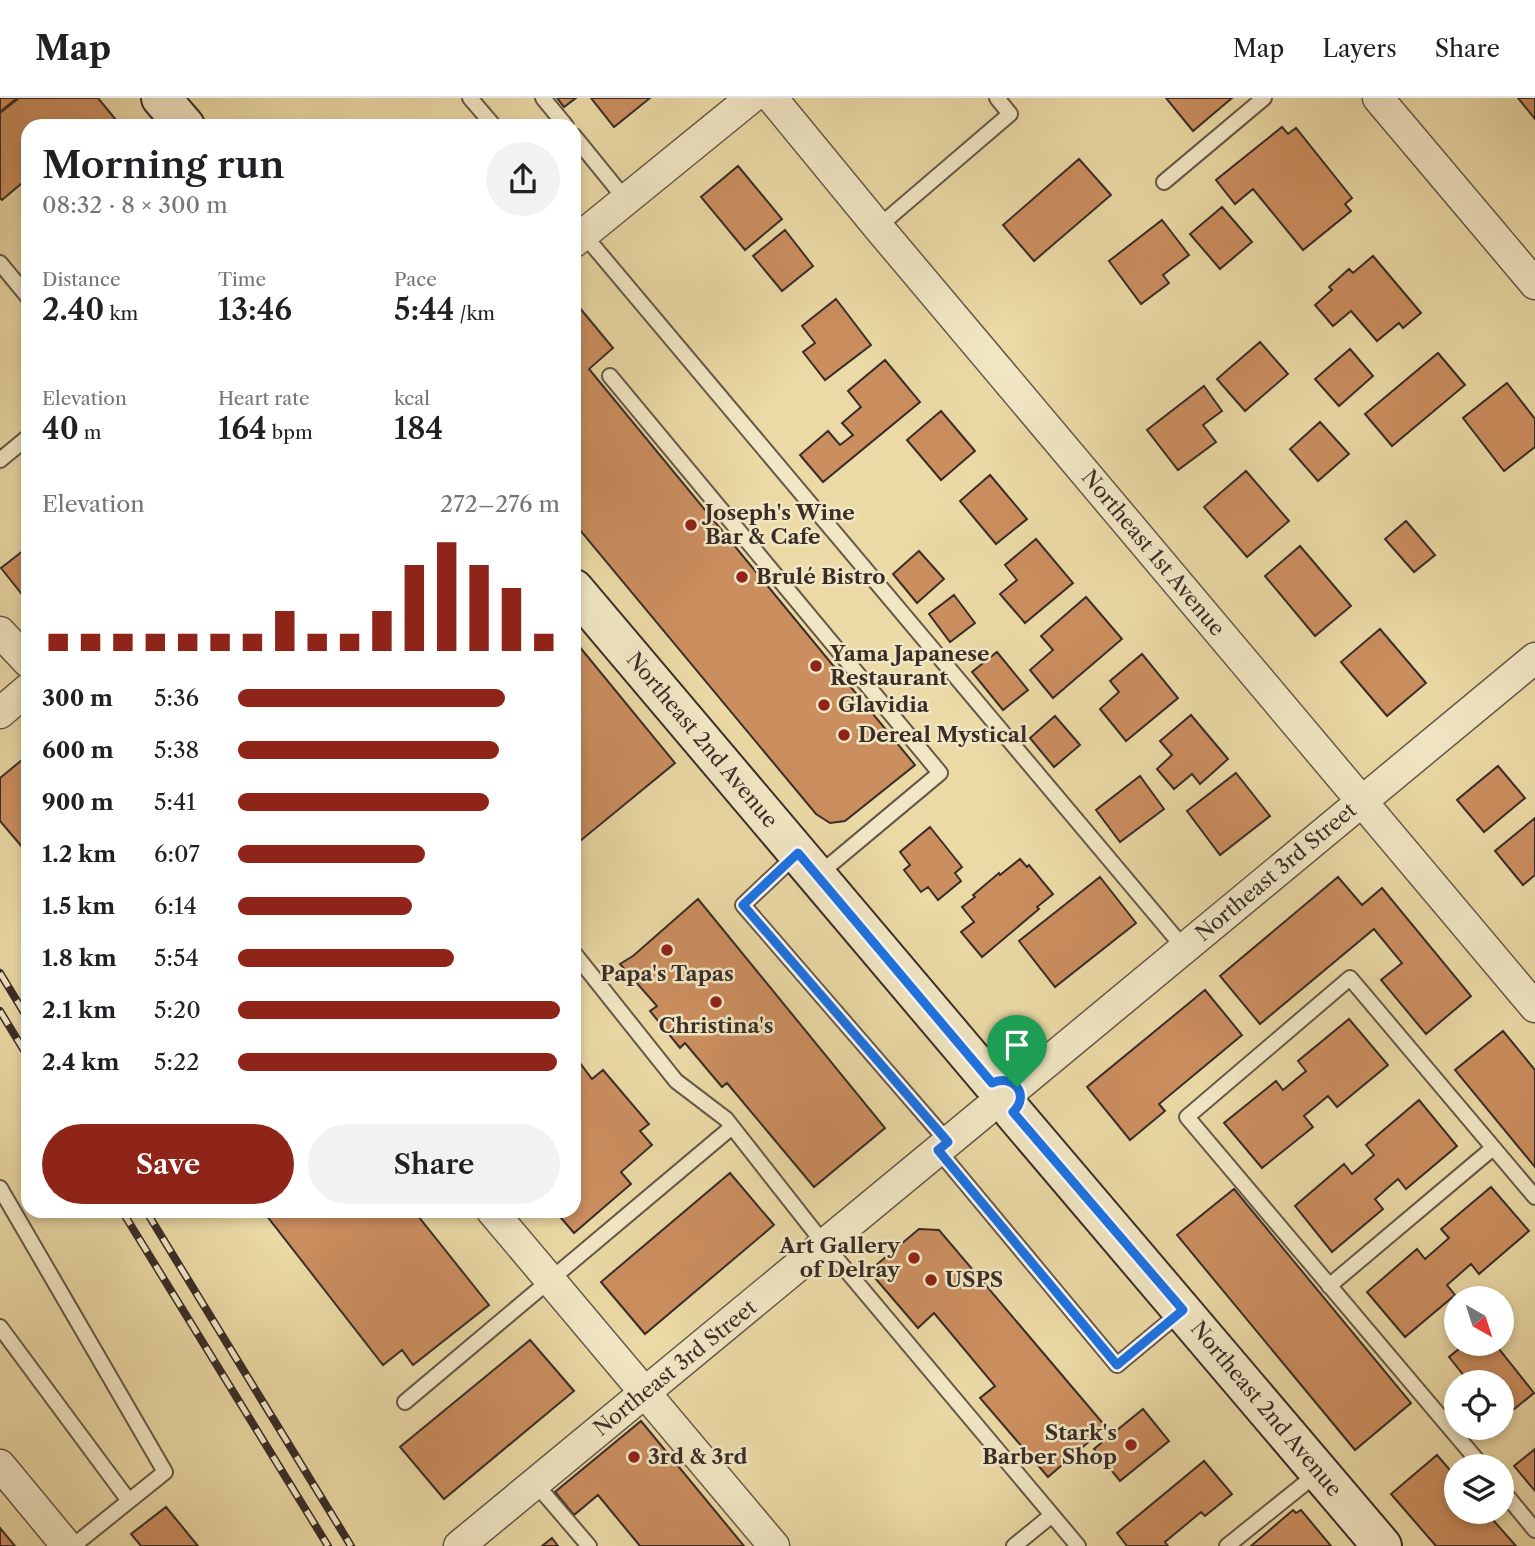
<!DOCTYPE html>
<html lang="en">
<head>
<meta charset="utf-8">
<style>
	:root { --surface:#fff; --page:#f2f2f2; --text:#202124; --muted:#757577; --line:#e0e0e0; --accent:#8f2418 }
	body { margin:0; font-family:"Libre Caslon Text",serif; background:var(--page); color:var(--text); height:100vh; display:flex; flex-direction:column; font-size:26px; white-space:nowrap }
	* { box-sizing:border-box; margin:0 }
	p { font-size:23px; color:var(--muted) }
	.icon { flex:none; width:38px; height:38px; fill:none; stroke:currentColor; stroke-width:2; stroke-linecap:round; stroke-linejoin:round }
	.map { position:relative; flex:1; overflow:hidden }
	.side { position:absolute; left:21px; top:21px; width:560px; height:1099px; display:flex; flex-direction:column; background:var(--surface); border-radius:21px; box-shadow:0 4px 10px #0003 }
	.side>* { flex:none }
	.needle { width:46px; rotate:141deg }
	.buttons { position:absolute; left:1444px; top:1188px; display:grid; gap:14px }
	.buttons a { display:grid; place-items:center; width:70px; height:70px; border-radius:50%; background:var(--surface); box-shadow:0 4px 10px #0003; font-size:35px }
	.pin { position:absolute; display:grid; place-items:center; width:60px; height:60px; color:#fff; margin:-72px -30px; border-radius:50% 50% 50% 0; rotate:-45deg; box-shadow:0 0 7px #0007 }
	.pin .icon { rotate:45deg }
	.round { display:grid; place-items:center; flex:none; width:74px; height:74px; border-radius:37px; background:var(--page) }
	.headline { display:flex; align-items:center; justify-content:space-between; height:119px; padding:0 21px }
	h1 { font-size:38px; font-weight:600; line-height:52px }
	.stats { display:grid; grid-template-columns:repeat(3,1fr); gap:10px; height:119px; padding:7px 21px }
	.stats div { display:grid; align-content:center }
	.stats b { font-size:30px; font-weight:600 }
	.stats small { font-size:19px; font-weight:400 }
	.stats p { font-size:19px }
	.chart { height:196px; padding:14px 21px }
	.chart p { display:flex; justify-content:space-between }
	.chart svg { width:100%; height:126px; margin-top:7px; stroke:var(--accent); stroke-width:6 }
	.action { display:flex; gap:14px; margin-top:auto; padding:14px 21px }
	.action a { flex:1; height:80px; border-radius:42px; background:var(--accent); color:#fff; font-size:28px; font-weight:600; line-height:80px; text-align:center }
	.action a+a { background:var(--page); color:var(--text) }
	ul { padding:0 21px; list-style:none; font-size:23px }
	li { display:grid; grid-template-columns:112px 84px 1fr; align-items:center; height:52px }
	li i { height:18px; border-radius:9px; background:var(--accent) }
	header { display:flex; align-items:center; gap:42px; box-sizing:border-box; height:98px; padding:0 35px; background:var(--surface); border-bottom:2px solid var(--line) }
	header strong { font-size:33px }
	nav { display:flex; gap:38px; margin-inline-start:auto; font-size:24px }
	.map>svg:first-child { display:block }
	.building { fill:#cb8e5f; stroke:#3a2d28; stroke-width:2 }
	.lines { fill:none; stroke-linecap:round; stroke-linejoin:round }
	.lane-casing { stroke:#665848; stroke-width:18 }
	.street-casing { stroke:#665848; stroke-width:33 }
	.secondary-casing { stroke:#3a2d28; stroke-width:42 }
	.lane { stroke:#f2e7c5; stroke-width:14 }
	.street { stroke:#f2e7c5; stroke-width:30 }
	.secondary { stroke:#f2e7c5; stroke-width:38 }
	.rail-casing { stroke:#3a2d28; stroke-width:8 }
	.rail { stroke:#f2e7c5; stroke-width:5; stroke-dasharray:16; stroke-linecap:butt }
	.route-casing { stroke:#fff; stroke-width:14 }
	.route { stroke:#1a73e8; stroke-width:9 }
	.poi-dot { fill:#8f2418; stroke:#f2e7c5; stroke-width:2.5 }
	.labels { text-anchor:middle; stroke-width:5; stroke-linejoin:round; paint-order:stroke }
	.poi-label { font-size:21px; font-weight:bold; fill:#3a2d28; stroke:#f2e7c5; text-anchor:start }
	.street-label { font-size:21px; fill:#3a2d28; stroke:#f2e7c5 }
</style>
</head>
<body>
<header>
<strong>Map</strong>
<nav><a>Map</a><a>Layers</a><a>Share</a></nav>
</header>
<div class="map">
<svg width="1535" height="1448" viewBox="0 0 1535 1448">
	<rect width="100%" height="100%" fill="#ebdaa6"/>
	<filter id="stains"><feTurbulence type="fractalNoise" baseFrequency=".00286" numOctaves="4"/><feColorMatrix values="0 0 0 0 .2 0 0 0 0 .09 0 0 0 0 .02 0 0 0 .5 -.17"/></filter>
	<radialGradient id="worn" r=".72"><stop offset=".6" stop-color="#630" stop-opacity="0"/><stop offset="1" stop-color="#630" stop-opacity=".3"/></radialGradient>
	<path class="building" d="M0 0H17L0 14Z
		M19 0H98L121 28H28V80L2 102 0 100V15Z
		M557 0H576L564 9Z
		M591 0H650L614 29Z
		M1166 0H1232L1193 33Z
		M1518 0H1535V21Z
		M1282 29 1288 36 1296 30 1352 100 1345 106 1351 113 1303 152 1253 91 1235 106 1216 82Z
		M1079 61 1111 97 1034 163 1003 127Z
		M738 68 782 121 745 152 701 99Z
		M1222 109 1252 144 1220 171 1190 136Z
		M1162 122 1189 157 1163 177 1169 185 1141 206 1109 163Z
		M785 132 813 168 782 193 753 158Z
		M1373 158 1421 215 1403 230 1399 225 1377 243 1351 213 1333 228 1315 207 1332 192 1329 189 1349 171 1353 175Z
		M836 201 871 247 825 282 803 254 815 245 802 228Z
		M574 203 613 250 589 271 915 667 845 723 830 725 816 716 574 425Z
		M1260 244 1288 276 1245 313 1217 281Z
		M1350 251 1373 278 1339 308 1315 281Z
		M1438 255 1465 287 1392 348 1365 316Z
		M885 262 920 304 823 384 800 357 828 333 840 347 853 337 842 325 861 309 848 293Z
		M1507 285 1535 321V349L1504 373 1463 320Z
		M1204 288 1222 313 1203 327 1216 344 1178 372 1147 332Z
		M941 313 975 353 941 382 907 342Z
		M1320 324 1349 356 1318 383 1290 351Z
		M1246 373 1289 423 1247 459 1204 409Z
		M990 377 1027 421 996 446 960 403Z
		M1406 423 1435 457 1414 474 1385 441Z
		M1036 441 1073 485 1025 525 1000 496 1017 482 1005 467Z
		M1300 448 1351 508 1315 538 1265 478Z
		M28 449V504L1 470Z
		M919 453 944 481 917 505 893 476Z
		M954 497 975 525 950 544 929 516Z
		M1086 499 1122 541 1053 600 1030 572 1053 552 1041 538Z
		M1380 531 1426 585 1387 618 1341 564Z
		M574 542 675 665 574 748Z
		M997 554 1028 592 1003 612 972 574Z
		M1142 556 1178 600 1126 643 1100 611 1119 594 1110 583Z
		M1191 617 1228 661 1200 686 1192 676 1174 691 1157 671 1172 657 1160 643Z
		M1055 618 1080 647 1054 669 1030 640Z
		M28 657V756L0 723V680Z
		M1498 668 1525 700 1484 734 1457 702Z
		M1236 675 1270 718 1220 757 1187 713Z
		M1140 678 1164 711 1120 744 1096 712Z
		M1535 720V777L1523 787 1495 753Z
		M930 729 962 769 955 775 961 783 938 802 928 789 921 794 904 772 910 767 900 754Z
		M1020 761 1027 769 1029 767 1053 796 1037 809 1039 811 982 859 961 834 974 824 962 809 975 799 973 797 999 775 1000 777Z
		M1100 779 1136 825 1055 889 1019 843Z
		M1338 779 1362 807 1382 790 1471 898 1426 936 1381 882 1402 865 1374 831 1260 926 1220 878Z
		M698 801 885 1030 814 1089 727 985 722 989 685 945 680 950 650 913 657 908 620 866 633 858Z
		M1205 892 1242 937 1159 1006 1165 1013 1130 1042 1087 989Z
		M1349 921 1388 967 1337 1009 1328 998 1304 1018 1313 1029 1262 1070 1224 1025 1276 983 1283 992 1306 973 1298 963Z
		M1503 933 1535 972V1069L1455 972Z
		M574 957 592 981 603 972 649 1026 640 1033 652 1047 621 1074 631 1086 574 1135 555 1113H574Z
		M1419 1002 1457 1048 1406 1091 1398 1081 1375 1101 1383 1111 1332 1154 1295 1108 1344 1066 1352 1076 1374 1057 1366 1047Z
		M730 1075 774 1127 645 1236 601 1184Z
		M1491 1089 1529 1133 1479 1176 1471 1166 1447 1187 1455 1197 1405 1239 1367 1194 1417 1151 1425 1161 1449 1140 1441 1131Z
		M1234 1091 1411 1305 1355 1352 1177 1137Z
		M263 1113H414L489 1207 413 1267 402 1252 383 1267Z
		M919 1131 939 1132 1106 1329 1048 1379 980 1300 995 1288 934 1215 918 1230 869 1173Z
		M530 1242 574 1293 444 1401 400 1349Z
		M1465 1246H1495L1534 1295 1502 1321V1284H1469L1449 1259Z
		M1143 1311 1169 1343 1120 1383 1094 1351Z
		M641 1323 744 1448H640L598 1397 574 1417 555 1394Z
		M1535 1351V1393L1514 1368Z
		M1437 1357 1456 1379V1414H1486L1516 1448H1436L1391 1396Z
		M1204 1363 1232 1396 1205 1418 1201 1414 1165 1444 1168 1448H1127L1117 1435Z
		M166 1409 198 1448H141L131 1436Z
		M1293 1412 1296 1415 1301 1412 1331 1448H1251Z
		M0 1430 15 1448H0Z
		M552 1440 558 1448H542Z"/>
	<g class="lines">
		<defs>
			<path id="lane" d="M470 0 494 28
				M543 0 566 28
				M574 38 626 102
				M1164 84 1264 0
				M574 125 1184 850
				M878 129 1010 16 997 0
				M0 165 28 199
				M610 278 940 675 818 777
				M0 362 28 339
				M797 756 743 807 948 1044
				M574 855 676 983 726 1021 825 1147 1078 1448
				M938 1052 1117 1267 1182 1213
				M0 1090 165 1374 73 1448
				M1329 1188 1493 1050
				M0 1229 129 1403
				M405 1304 732 1029
				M1482 1368 1187 1019 1350 880 1535 1099
				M535 1385 589 1448
				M1502 1392 1535 1432
				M1014 1448 1052 1417
				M1227 1448 1319 1374"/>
			<path id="street" d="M772 0 878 129 1535 909
				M1378 0 1535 186
				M574 144 751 0
				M0 534 28 564
				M0 615 28 591
				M1017 989 1535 560
				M492 1113 774 1448
				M0 1367 67 1448
				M459 1448 988 1011"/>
			<path id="secondary" d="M161 0 185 28
				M574 491 992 985
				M1013 1014 1382 1448"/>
		</defs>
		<use href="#lane" class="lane-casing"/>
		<use href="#street" class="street-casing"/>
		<use href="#secondary" class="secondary-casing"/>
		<use href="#lane" class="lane"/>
		<use href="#street" class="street"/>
		<use href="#secondary" class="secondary"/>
		<defs>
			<path id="rail" d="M0 875 28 921
				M0 913 28 959
				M122 1113 328 1448
				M146 1113 351 1448"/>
		</defs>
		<use href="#rail" class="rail-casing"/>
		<use href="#rail" class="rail"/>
	</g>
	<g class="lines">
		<defs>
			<path id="route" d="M798 755 992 985C1013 975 1031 997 1013 1014L1183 1212 1117 1267 938 1052 948 1044 743 807Z"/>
		</defs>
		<use href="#route" class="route-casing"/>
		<use href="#route" class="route"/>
	</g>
	<g class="poi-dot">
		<circle cx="691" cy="427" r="7"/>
		<circle cx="742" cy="479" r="7"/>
		<circle cx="816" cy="568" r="7"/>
		<circle cx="824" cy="607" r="7"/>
		<circle cx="844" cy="637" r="7"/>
		<circle cx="667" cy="852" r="7"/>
		<circle cx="716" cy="904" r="7"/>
		<circle cx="914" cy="1160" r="7"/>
		<circle cx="931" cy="1182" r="7"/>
		<circle cx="1131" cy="1347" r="7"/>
		<circle cx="634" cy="1359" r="7"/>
	</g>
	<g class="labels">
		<g class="poi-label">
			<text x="705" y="422">Joseph's Wine<tspan x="705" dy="24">Bar &amp; Cafe</tspan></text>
			<text x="756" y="486">Brulé Bistro</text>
			<text x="830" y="563">Yama Japanese<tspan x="830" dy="24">Restaurant</tspan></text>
			<text x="838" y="614">Glavidia</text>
			<text x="858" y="644">Dereal Mystical</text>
			<text x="667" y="883" text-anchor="middle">Papa's Tapas</text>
			<text x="716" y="935" text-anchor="middle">Christina's</text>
			<text x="900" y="1155" text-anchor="end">Art Gallery<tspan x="900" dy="24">of Delray</tspan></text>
			<text x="945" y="1189">USPS</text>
			<text x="1117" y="1342" text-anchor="end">Stark's<tspan x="1117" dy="24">Barber Shop</tspan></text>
			<text x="648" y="1366">3rd &amp; 3rd</text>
		</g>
		<g class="street-label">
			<text transform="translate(1153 455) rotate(50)" y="7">Northeast 1st Avenue</text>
			<text transform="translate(702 642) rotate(50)" y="7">Northeast 2nd Avenue</text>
			<text transform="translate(1276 774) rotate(-40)" y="7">Northeast 3rd Street</text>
			<text transform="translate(675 1270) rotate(-39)" y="7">Northeast 3rd Street</text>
			<text transform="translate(1266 1311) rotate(50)" y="7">Northeast 2nd Avenue</text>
		</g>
	</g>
	<rect width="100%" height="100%" filter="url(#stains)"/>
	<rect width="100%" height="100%" fill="url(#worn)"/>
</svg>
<div class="buttons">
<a><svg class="needle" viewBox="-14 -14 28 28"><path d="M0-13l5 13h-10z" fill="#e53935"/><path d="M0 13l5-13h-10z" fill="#757577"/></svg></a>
<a><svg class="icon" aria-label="locate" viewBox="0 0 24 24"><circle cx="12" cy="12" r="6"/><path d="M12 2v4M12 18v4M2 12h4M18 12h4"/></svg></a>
<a><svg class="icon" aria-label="layers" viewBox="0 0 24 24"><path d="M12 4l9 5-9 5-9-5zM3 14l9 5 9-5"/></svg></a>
</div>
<div class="pin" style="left:1017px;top:989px;background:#1e9e55"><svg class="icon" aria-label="arrive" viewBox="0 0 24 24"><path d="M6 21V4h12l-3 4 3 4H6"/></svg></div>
<section class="side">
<div class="headline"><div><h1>Morning run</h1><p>08:32 · 8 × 300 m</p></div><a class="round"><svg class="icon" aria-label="share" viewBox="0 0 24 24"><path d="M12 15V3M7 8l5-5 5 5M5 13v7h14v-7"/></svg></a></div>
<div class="stats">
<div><p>Distance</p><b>2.40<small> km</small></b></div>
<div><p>Time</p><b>13:46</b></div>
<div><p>Pace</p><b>5:44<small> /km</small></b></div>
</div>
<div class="stats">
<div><p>Elevation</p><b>40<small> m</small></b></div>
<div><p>Heart rate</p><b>164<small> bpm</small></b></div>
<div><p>kcal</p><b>184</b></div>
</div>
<div class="chart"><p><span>Elevation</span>272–276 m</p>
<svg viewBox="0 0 160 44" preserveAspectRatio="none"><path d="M5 44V38M15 44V38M25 44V38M35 44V38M45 44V38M55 44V38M65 44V38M75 44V30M85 44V38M95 44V38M105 44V30M115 44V14M125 44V6M135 44V14M145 44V22M155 44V38"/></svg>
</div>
<ul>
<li><b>300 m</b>5:36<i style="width:83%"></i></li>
<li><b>600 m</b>5:38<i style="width:81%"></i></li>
<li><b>900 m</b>5:41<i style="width:78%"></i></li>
<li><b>1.2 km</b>6:07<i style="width:58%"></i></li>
<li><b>1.5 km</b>6:14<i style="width:54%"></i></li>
<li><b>1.8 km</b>5:54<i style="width:67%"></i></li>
<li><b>2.1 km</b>5:20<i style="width:100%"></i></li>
<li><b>2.4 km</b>5:22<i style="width:99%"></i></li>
</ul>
<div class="action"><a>Save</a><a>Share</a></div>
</section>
</div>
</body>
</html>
